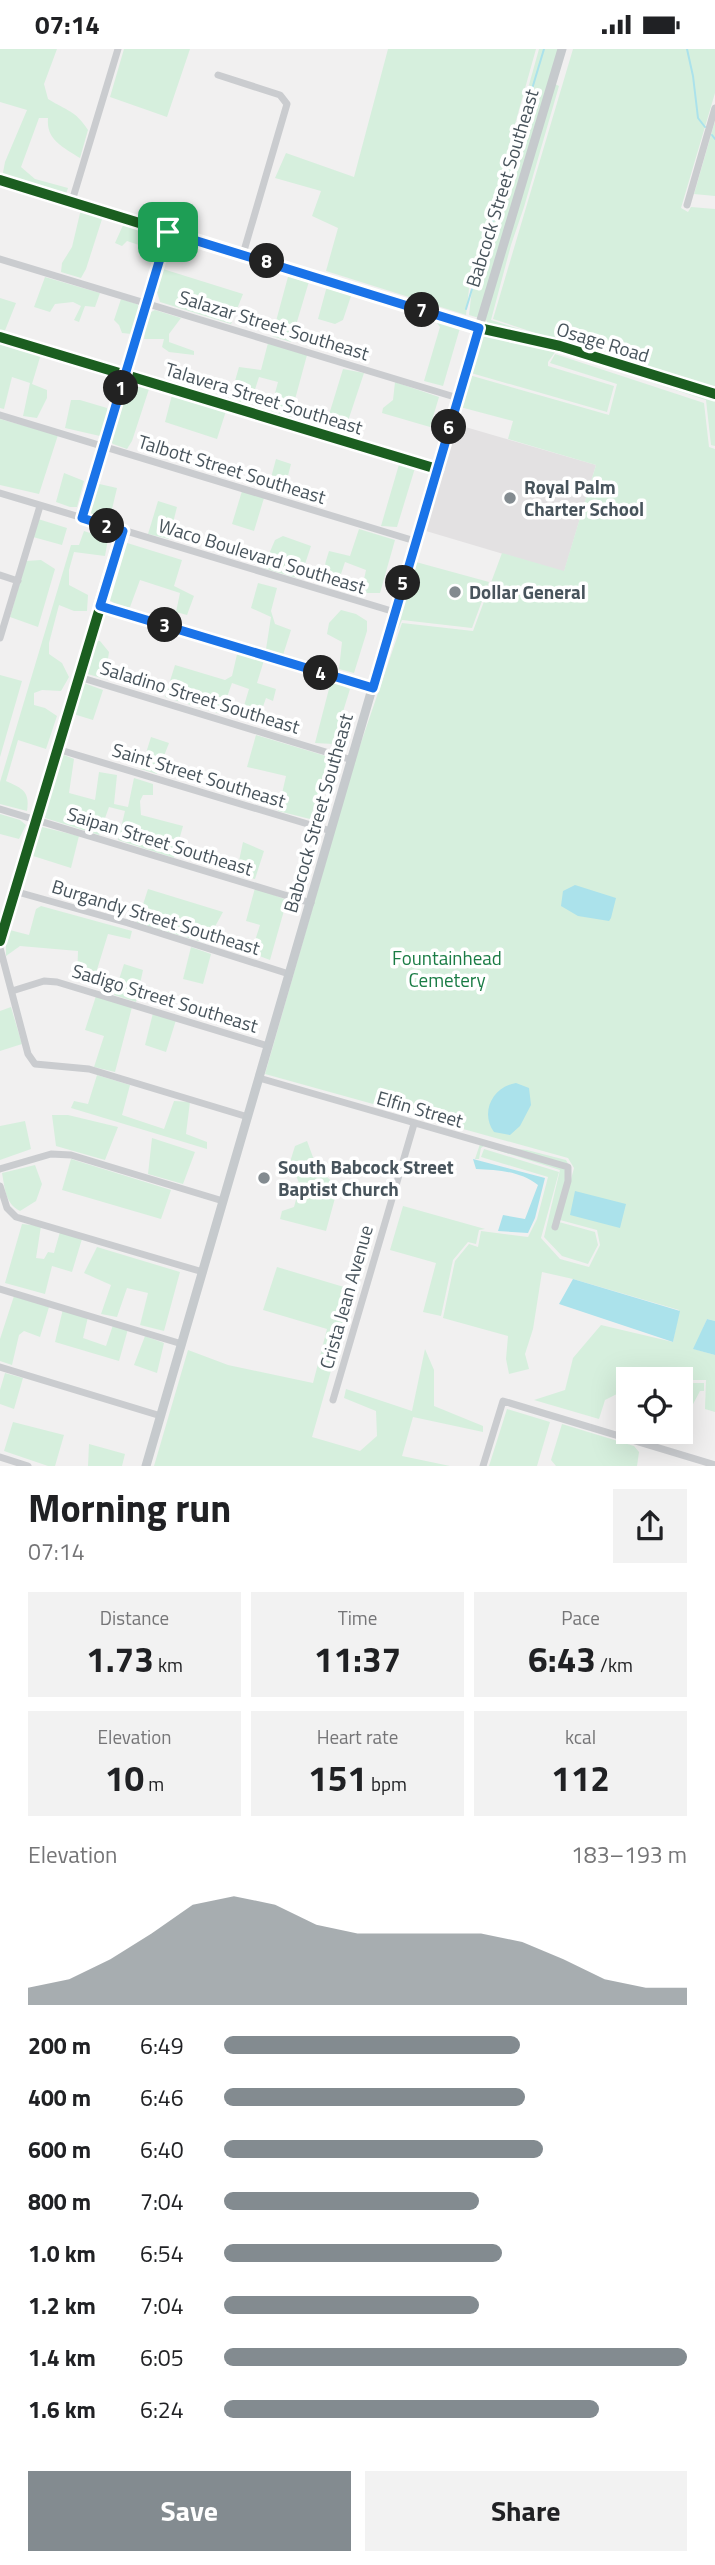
<!DOCTYPE html>
<html lang="en">
<head>
<meta charset="utf-8">
<style>
	:root { --surface:#fff; --page:#f2f2f2; --text:#202124; --muted:#757577; --accent:#838b90 }
	body { margin:0; font-family:"Titillium Web",sans-serif; background:var(--page); color:var(--text); height:100vh; display:flex; flex-direction:column; font-size:26px; white-space:nowrap }
	* { box-sizing:border-box; margin:0 }
	p { font-size:23px; color:var(--muted) }
	.icon { flex:none; width:38px; height:38px; fill:none; stroke:currentColor; stroke-width:2; stroke-linecap:round; stroke-linejoin:round }
	.map { position:relative; height:1417px; overflow:hidden }
	.details { display:flex; flex-direction:column; background:var(--surface); flex:1 }
	.details>* { flex:none }
	.tools { position:absolute; left:616px; top:1318px; display:grid; gap:14px }
	.tools a { display:grid; place-items:center; width:77px; height:77px; border-radius:0px; background:var(--surface); box-shadow:0 7px 28px #0002; font-size:35px }
	.pin { position:absolute; display:grid; place-items:center; width:60px; height:60px; color:#fff; margin:-30px; border-radius:14px; box-shadow:0 4px 10px #0006 }
	.km { position:absolute; width:35px; height:35px; margin:-18px; border-radius:50%; background:#222; color:#fff; font-size:19px; line-height:35px; text-align:center }
	.round { display:grid; place-items:center; flex:none; width:74px; height:74px; border-radius:0px; background:var(--page) }
	.head { display:flex; align-items:center; justify-content:space-between; height:119px; padding:0 28px }
	h1 { font-size:38px; font-weight:700; line-height:52px }
	.figures { display:grid; grid-template-columns:repeat(3,1fr); gap:10px; height:119px; padding:7px 28px }
	.figures div { display:grid; align-content:center; border-radius:0px; background:var(--page); text-align:center }
	.figures b { font-size:35px; font-weight:700 }
	.figures small { font-size:19px; font-weight:400 }
	.figures p { font-size:19px }
	.chart { height:196px; padding:14px 28px }
	.chart p { display:flex; justify-content:space-between }
	.chart svg { width:100%; height:126px; margin-top:7px; fill:var(--accent); opacity:.7 }
	.button { display:flex; gap:14px; margin-top:auto; padding:14px 28px }
	.button a { flex:1; height:80px; border-radius:0px; background:var(--accent); color:#fff; font-size:28px; font-weight:700; line-height:80px; text-align:center }
	.button a+a { background:var(--page); color:var(--text) }
	ul { padding:0 28px; list-style:none; font-size:23px }
	li { display:grid; grid-template-columns:112px 84px 1fr; align-items:center; height:52px }
	li i { height:18px; border-radius:9px; background:var(--accent) }
	.status { display:flex; justify-content:space-between; align-items:center; height:49px; padding:0 35px; background:var(--surface); direction:ltr }
	.status svg { height:19px; fill:currentColor }
	.map>svg:first-child { display:block }
	.education { fill:#e3e1e2 }
	.green { fill:#d6efdd }
	.water { fill:#abe2eb }
	.lines { fill:none; stroke-linecap:round; stroke-linejoin:round }
	.stream { stroke:#abe2eb; stroke-width:2 }
	.minor { stroke:#cacccf; stroke-width:7 }
	.major { stroke:#c6cacd; stroke-width:9 }
	.cycleway-casing { stroke:#fff; stroke-width:15 }
	.cycleway { stroke:#1b5e20; stroke-width:10 }
	.route-casing { stroke:#fff; stroke-width:14 }
	.route { stroke:#1a73e8; stroke-width:9 }
	.poi-dot { fill:#838b90; stroke:#fff; stroke-width:2.5 }
	.labels { text-anchor:middle; stroke-width:7; stroke-linejoin:round; paint-order:stroke }
	.street-label { font-size:19px; fill:#48545c; stroke:#fff }
	.poi-label { font-size:19px; font-weight:bold; fill:#48545c; stroke:#fff; text-anchor:start }
	.park-label { font-size:19px; fill:#1a7c45; stroke:#fff }
</style>
</head>
<body>
<div class="status"><b>07:14</b><svg viewBox="0 0 49 12"><path d="M0 12V9h3v3zM5 12V6h3v6zM10 12V3h3v9zM15 12V0h3v12zM26 1h20v11H26zM47 4h2v5h-2z"/></svg></div>
<div class="map">
<svg width="715" height="1417" viewBox="0 0 715 1417">
	<rect width="100%" height="100%" fill="#f1f0f0"/>
	<path class="education" d="M455 375 596 416 564 523 426 482Z"/>
	<path class="green" d="M0 0H57L44 35 48 50C67 62 75 61 88 81L80 109C63 98 46 91 48 69H39L21 118 35 130 68 139 66 145 62 147 2 129 5 113 27 61 0 53Z
		M124 0H190L167 68 110 48Z
		M388 0H536L469 240 466 266 326 222 338 179 312 167 321 142 275 129 286 104 354 128Z
		M539 0H559L479 269 469 266 472 240Z
		M573 0H715V44L681 159 688 163 691 158 715 160V339L561 294 557 291 493 270Z
		M555 35 559 37 524 158 511 196 491 271 715 342V397L711 396 706 351 556 302 548 313V317L614 337 607 363 471 324 487 272 484 270Z
		M715 72V147L694 145Z
		M81 160 103 167 86 220 81 229 61 223 62 214 72 198Z
		M124 174 154 182 161 187 157 208 142 197 127 192 122 197 115 194Z
		M163 220 243 245 231 275 160 253 157 243Z
		M289 224 310 229 291 293 272 287Z
		M45 228 100 244 95 258 85 257 79 273 74 271 81 257 73 253 55 255 50 263 34 258Z
		M327 237 352 244 343 271 335 275 318 270Z
		M0 249 16 254 4 284 0 283Z
		M121 250 137 255 140 259 132 285 122 284 119 276 114 271Z
		M155 261 181 269 169 285V293L194 302V306L169 303 162 298 164 290H144L147 265Z
		M438 268 457 273 460 279 443 337 424 332 440 278 437 274Z
		M0 291 41 305 32 335 47 341V349L37 369 23 367 30 334 12 328 4 360 0 359Z
		M268 294 307 306 290 369 270 363 278 333 259 328 249 359 229 353 239 318 261 321Z
		M555 305 704 354 709 398 715 400V1272L707 1270 694 1300 715 1306V1363L705 1360 706 1331H693L681 1343V1330H628V1342L625 1341 605 1351 599 1370 534 1351 565 1341 573 1309 601 1276 673 1293 679 1261 573 1230 542 1223 533 1280 525 1305 529 1320 509 1325 506 1310 508 1287 443 1269 455 1212 469 1195 478 1198 481 1182 528 1188 537 1170 548 1128 481 1108 484 1100 559 1123 541 1189 560 1210 589 1218 600 1196 597 1181 560 1171 574 1119 568 1109 265 1025 354 714 402 574 473 582 502 504 564 522 596 416 508 390 513 372 460 358 469 326 609 366 617 335 550 314Z
		M343 320 364 324 343 387 324 382Z
		M127 332 150 337 132 392 127 400 113 395 108 390Z
		M395 333 439 348 430 378 382 364 383 359 393 351Z
		M172 346 226 362 217 390 165 373Z
		M71 351H80L107 359 109 365 100 387 65 379Z
		M0 370 58 386 39 445 0 436Z
		M276 410 291 415 283 446 268 440Z
		M400 412 415 419 397 478 381 477Z
		M64 424 84 432 77 458H70L56 453Z
		M95 434 117 439 109 473 89 466 87 457Z
		M242 442 264 449 254 482 232 475Z
		M158 452 177 458 169 490 148 485Z
		M38 470 67 479 62 496 33 488Z
		M359 480 395 491 380 544H361L366 521 345 513 337 537H330C320 527 325 515 329 502L350 507Z
		M84 482 108 490 105 507 74 503 69 521V536L88 546 87 562H74L59 556 49 594V605L62 614 69 628 61 642 42 641 34 644V656L45 659 57 667 46 700 18 691 6 732C23 740 30 742 27 762L0 755V733L71 496H79Z
		M283 487 311 497 300 530 263 519 275 491Z
		M124 493 182 511 174 537 194 547 187 566 176 563 180 544 140 531 130 558C123 560 111 554 107 548Z
		M41 511 55 520 38 578 10 568 26 512Z
		M416 513 489 533 472 579 402 571 392 594Z
		M258 534 277 539 271 562 275 575 291 581 283 606 266 600 271 568 251 559Z
		M341 561 356 565 367 572V582L354 624 339 620 342 593 327 585 329 574Z
		M94 592H100L109 603 105 630 84 624Z
		M238 601 265 608 257 634 276 640 273 652 266 649 257 675 240 670 249 640 232 634 221 665 165 648 175 616 225 631 232 627Z
		M0 626 22 632 0 708Z
		M331 632 350 640 333 695 315 694Z
		M81 633 103 641 93 671 70 664Z
		M256 686 326 707V720L310 770 278 762 286 727 247 718Z
		M151 688 169 694 157 725 141 720Z
		M59 704 74 710 69 744 95 751 99 723 117 726 114 755 128 758 134 729 153 735V746H143L140 752 141 766 183 777 174 809 118 791 125 762 109 758 99 786 45 769 41 764Z
		M0 765 20 771 26 776 19 790 0 785Z
		M38 777 79 787 71 819 30 806Z
		M243 793 264 802 255 830 236 826Z
		M255 839 287 851 270 911 251 904 260 876 246 872Z
		M148 840 223 863 206 894 137 874Z
		M41 857 132 882 130 890 108 885 92 937 77 932 78 902 20 897 6 907V880L29 886 36 860Z
		M191 898 211 905 203 935 183 930Z
		M124 915 143 921 136 953 114 946Z
		M96 947 132 958 115 1023 94 1018 104 987 85 981Z
		M11 958 22 995 0 1002V962Z
		M153 964 176 971 166 1003 145 996Z
		M97 1026 130 1036 122 1066 164 1080 174 1052 190 1053 186 1085 207 1093V1100L71 1059 74 1052 88 1055Z
		M52 1066H68L118 1078 105 1111 56 1097Z
		M25 1072 31 1100 0 1111V1077Z
		M152 1089 195 1103 183 1135 148 1125Z
		M307 1092 317 1119 338 1138 326 1182 280 1170 282 1162 294 1158 300 1136 290 1113 295 1097Z
		M480 1095 527 1101 566 1111 571 1120 559 1173 595 1183 598 1196 588 1215 562 1207 544 1188 560 1121 484 1097 481 1099 479 1110H475Z
		M71 1110 171 1141 161 1170 62 1141Z
		M35 1116 42 1135 36 1152 20 1162C5 1154 5 1140 2 1124Z
		M403 1157 485 1180 479 1181 476 1195 468 1193 453 1211 441 1267 423 1263 436 1214 390 1201Z
		M22 1175 41 1177 36 1209 44 1210 48 1203 54 1204 60 1183 82 1190 72 1223 52 1217 45 1245 5 1234Z
		M97 1198 180 1223 164 1282 140 1276 148 1244 127 1239 117 1268 101 1265 111 1236 84 1224Z
		M277 1218 354 1241 312 1388 360 1402 377 1387 376 1362 344 1349 346 1340 412 1362 425 1300 434 1321V1357L483 1377V1383L413 1368 402 1407 450 1417H154L188 1301 228 1316 313 1334 327 1280 263 1261Z
		M14 1247 49 1258 40 1288 24 1282 19 1286 12 1316 0 1312V1290Z
		M63 1260 88 1268 83 1289 106 1297 113 1276 128 1280 119 1312 55 1293Z
		M145 1287 164 1294 157 1324 134 1316Z
		M5 1324 23 1329 14 1360 0 1355V1341Z
		M693 1334H704V1342H700L691 1359V1372L688 1379 681 1381V1346Z
		M507 1360 550 1373 537 1417H489Z
		M13 1373 64 1386 55 1417H48L4 1402Z
		M562 1375 634 1397 639 1403 637 1417H556L551 1411Z
		M89 1395 125 1405 122 1417H88Z"/>
	<path class="water" d="M575 836 616 849 611 869 609 872 578 867 561 857 563 842Z
		M516 1034 529 1039 531 1056 520 1077 510 1086 494 1083C480 1064 492 1038 516 1034Z
		M473 1110 545 1129 535 1169 528 1184 498 1182 503 1166 525 1170 538 1136C520 1122 498 1121 476 1120Z
		M575 1142 626 1155 620 1179 570 1166Z
		M573 1230 680 1262 673 1293 559 1255Z
		M707 1270 715 1272V1306L693 1300Z"/>
	<g class="lines">
		<path class="stream" d="M687 0 693 27 698 69 705 78
			M712 86 715 90
			M466 260 544 0"/>
		<path class="minor" d="M218 26 280 46 287 55 243 205
			M0 131 479 279 560 297 715 345
			M72 152 118 0
			M687 156 715 59
			M0 210 458 349
			M0 288 437 420
			M0 366 415 492
			M0 444 395 563
			M82 469 168 183
			M0 526 18 532
			M100 557 373 639
			M0 589 40 457
			M79 628 352 711
			M57 700 331 782
			M0 760 311 854
			M14 842 128 874 289 925
			M0 892 123 482
			M0 899 28 1005 35 1015 89 1020 248 1068
			M12 942 44 932 57 933 268 997
			M259 1029 568 1118V1132L555 1178
			M0 1120 51 1105 71 1106 223 1152
			M0 1137 7 1159 16 1168 203 1223
			M0 1240 182 1295
			M0 1318 161 1367
			M333 1351 414 1075
			M0 1408 28 1417
			M483 1417 503 1352 715 1416"/>
		<path class="major" d="M146 1417 415 492 562 0"/>
		<defs>
			<path id="cycleway" d="M0 131 479 279 560 297 715 345
				M0 288 437 420
				M0 892 123 482"/>
		</defs>
		<use href="#cycleway" class="cycleway-casing"/>
		<use href="#cycleway" class="cycleway"/>
	</g>
	<g class="lines">
		<defs>
			<path id="route" d="M168 183 479 279 373 639 100 557 123 482 82 469Z"/>
		</defs>
		<use href="#route" class="route-casing"/>
		<use href="#route" class="route"/>
	</g>
	<g class="poi-dot">
		<circle cx="510" cy="449" r="7"/>
		<circle cx="455" cy="543" r="7"/>
		<circle cx="264" cy="1129" r="7"/>
	</g>
	<g class="labels">
		<g class="street-label">
			<text transform="translate(502 139) rotate(-73)" y="7">Babcock Street Southeast</text>
			<text transform="translate(274 276) rotate(17)" y="7">Salazar Street Southeast</text>
			<text transform="translate(603 293) rotate(17)" y="7">Osage Road</text>
			<text transform="translate(264 349) rotate(17)" y="7">Talavera Street Southeast</text>
			<text transform="translate(232 420) rotate(17)" y="7">Talbott Street Southeast</text>
			<text transform="translate(262 507) rotate(17)" y="7">Waco Boulevard Southeast</text>
			<text transform="translate(200 648) rotate(17)" y="7">Saladino Street Southeast</text>
			<text transform="translate(199 726) rotate(17)" y="7">Saint Street Southeast</text>
			<text transform="translate(318 764) rotate(-74)" y="7">Babcock Street Southeast</text>
			<text transform="translate(160 792) rotate(17)" y="7">Saipan Street Southeast</text>
			<text transform="translate(156 868) rotate(17)" y="7">Burgandy Street Southeast</text>
			<text transform="translate(165 949) rotate(17)" y="7">Sadigo Street Southeast</text>
			<text transform="translate(420 1060) rotate(16)" y="7">Elfin Street</text>
			<text transform="translate(346 1248) rotate(-74)" y="7">Crista Jean Avenue</text>
		</g>
		<g class="poi-label">
			<text x="524" y="445">Royal Palm<tspan x="524" dy="22">Charter School</tspan></text>
			<text x="469" y="550">Dollar General</text>
			<text x="278" y="1125">South Babcock Street<tspan x="278" dy="22">Baptist Church</tspan></text>
		</g>
		<g class="park-label">
			<text x="447" y="916">Fountainhead<tspan x="447" dy="22">Cemetery</tspan></text>
		</g>
	</g>
</svg>
<div class="tools">
<a><svg class="icon" aria-label="locate" viewBox="0 0 24 24"><circle cx="12" cy="12" r="6"/><path d="M12 2v4M12 18v4M2 12h4M18 12h4"/></svg></a>
</div>
<div class="pin" style="left:168px;top:183px;background:#1e9e55"><svg class="icon" aria-label="arrive" viewBox="0 0 24 24"><path d="M6 21V4h12l-3 4 3 4H6"/></svg></div>
<b class="km" style="left:121px;top:339px">1</b>
<b class="km" style="left:107px;top:477px">2</b>
<b class="km" style="left:165px;top:576px">3</b>
<b class="km" style="left:321px;top:624px">4</b>
<b class="km" style="left:403px;top:534px">5</b>
<b class="km" style="left:449px;top:378px">6</b>
<b class="km" style="left:422px;top:261px">7</b>
<b class="km" style="left:267px;top:212px">8</b>
</div>
<section class="details">
<div class="head"><div><h1>Morning run</h1><p>07:14</p></div><a class="round"><svg class="icon" aria-label="share" viewBox="0 0 24 24"><path d="M12 15V3M7 8l5-5 5 5M5 13v7h14v-7"/></svg></a></div>
<div class="figures">
<div><p>Distance</p><b>1.73<small> km</small></b></div>
<div><p>Time</p><b>11:37</b></div>
<div><p>Pace</p><b>6:43<small> /km</small></b></div>
</div>
<div class="figures">
<div><p>Elevation</p><b>10<small> m</small></b></div>
<div><p>Heart rate</p><b>151<small> bpm</small></b></div>
<div><p>kcal</p><b>112</b></div>
</div>
<div class="chart"><p><span>Elevation</span>183–193 m</p>
<svg viewBox="0 0 160 44" preserveAspectRatio="none"><path d="M0 44V38L10 35L20 28L30 19L40 9L50 6L60 9L70 16L80 19L90 19L100 19L110 19L120 22L130 28L140 35L150 38L160 38V44z"/></svg>
</div>
<ul>
<li><b>200 m</b>6:49<i style="width:64%"></i></li>
<li><b>400 m</b>6:46<i style="width:65%"></i></li>
<li><b>600 m</b>6:40<i style="width:69%"></i></li>
<li><b>800 m</b>7:04<i style="width:55%"></i></li>
<li><b>1.0 km</b>6:54<i style="width:60%"></i></li>
<li><b>1.2 km</b>7:04<i style="width:55%"></i></li>
<li><b>1.4 km</b>6:05<i style="width:100%"></i></li>
<li><b>1.6 km</b>6:24<i style="width:81%"></i></li>
</ul>
<div class="button"><a>Save</a><a>Share</a></div>
</section>
</body>
</html>
